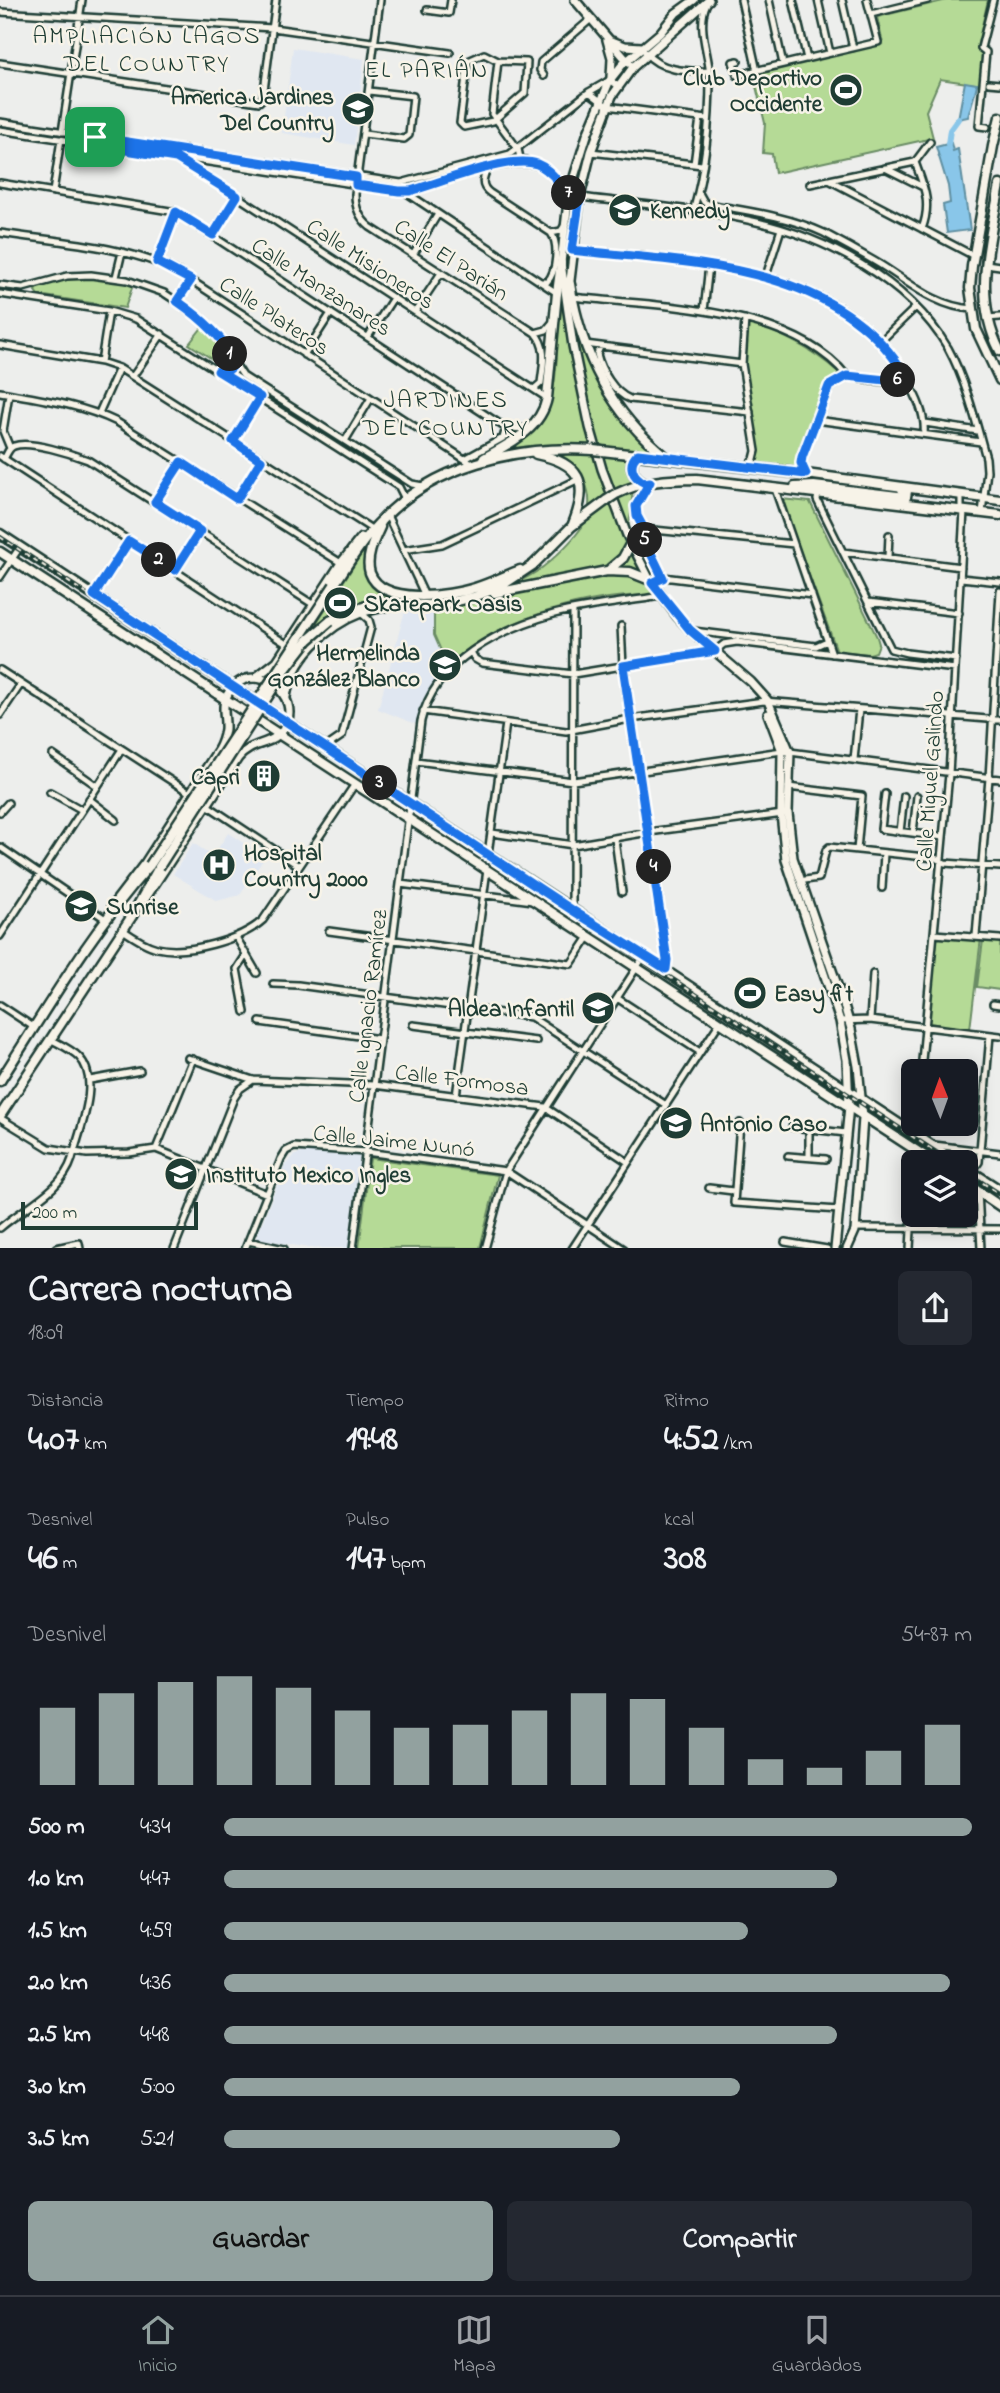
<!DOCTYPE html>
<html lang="es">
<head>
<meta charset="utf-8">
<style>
	:root { --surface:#171b24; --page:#242831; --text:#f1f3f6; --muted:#9ea1a6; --line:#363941; --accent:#92a19f }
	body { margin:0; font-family:"Indie Flower",sans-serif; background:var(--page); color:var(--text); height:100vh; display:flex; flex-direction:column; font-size:26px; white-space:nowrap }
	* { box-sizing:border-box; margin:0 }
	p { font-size:23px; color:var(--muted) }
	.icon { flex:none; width:38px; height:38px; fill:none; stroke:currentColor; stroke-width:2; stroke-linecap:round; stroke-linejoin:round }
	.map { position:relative; height:1248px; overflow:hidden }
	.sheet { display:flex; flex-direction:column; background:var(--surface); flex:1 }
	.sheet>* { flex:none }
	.needle { width:46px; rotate:359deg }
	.fabs { position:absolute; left:901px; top:1059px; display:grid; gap:14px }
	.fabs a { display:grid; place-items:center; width:77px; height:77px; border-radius:10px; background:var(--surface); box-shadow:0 4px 18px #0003; font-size:35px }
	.scale { position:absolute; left:21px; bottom:18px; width:177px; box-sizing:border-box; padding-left:7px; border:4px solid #1f3d34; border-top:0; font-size:19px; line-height:24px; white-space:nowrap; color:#1f3d34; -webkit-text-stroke:5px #f7f3e8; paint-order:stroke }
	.pin { position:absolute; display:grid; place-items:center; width:60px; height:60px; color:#fff; margin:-30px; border-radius:14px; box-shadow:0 4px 10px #0006 }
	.km { position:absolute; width:35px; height:35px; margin:-18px; border-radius:50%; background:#222; color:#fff; font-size:19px; line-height:35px; text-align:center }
	.round { display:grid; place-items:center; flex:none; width:74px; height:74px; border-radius:10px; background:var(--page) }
	.overview { display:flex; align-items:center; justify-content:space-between; height:119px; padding:0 28px }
	h1 { font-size:38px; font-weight:700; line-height:52px }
	.stats { display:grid; grid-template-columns:repeat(3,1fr); gap:10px; height:119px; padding:7px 28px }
	.stats div { display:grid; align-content:center }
	.stats b { font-size:35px; font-weight:700 }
	.stats small { font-size:19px; font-weight:400 }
	.stats p { font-size:19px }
	.chart { height:196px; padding:14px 28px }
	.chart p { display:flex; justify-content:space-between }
	.chart svg { width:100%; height:126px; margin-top:7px; stroke:var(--accent); stroke-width:6 }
	.action { display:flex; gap:14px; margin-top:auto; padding:14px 28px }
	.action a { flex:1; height:80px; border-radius:10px; background:var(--accent); color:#111; font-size:28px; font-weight:700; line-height:80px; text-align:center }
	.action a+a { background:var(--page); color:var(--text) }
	ul { padding:0 28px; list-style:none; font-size:23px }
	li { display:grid; grid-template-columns:112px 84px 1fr; align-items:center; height:52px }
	li i { height:18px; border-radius:9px; background:var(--accent) }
	.dock { display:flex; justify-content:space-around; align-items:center; height:98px; border-top:2px solid var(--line); background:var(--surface); font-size:19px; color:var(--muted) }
	.dock a { display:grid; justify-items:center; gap:4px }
	.dock .active { color:var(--accent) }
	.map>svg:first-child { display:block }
	.built { fill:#e0e7f1 }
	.green { fill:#b5da96; stroke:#6a8c65; stroke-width:2 }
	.water { fill:#89c6e9; stroke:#5f8fa1; stroke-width:2 }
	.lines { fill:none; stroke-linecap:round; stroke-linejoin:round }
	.canal { stroke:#89c6e9; stroke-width:6 }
	.minor-casing { stroke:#1f3d34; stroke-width:10 }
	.secondary-casing { stroke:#1f3d34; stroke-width:12 }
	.primary-casing { stroke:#1f3d34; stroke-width:13 }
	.trunk-casing { stroke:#1f3d34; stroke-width:13 }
	.minor { stroke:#f7f3e8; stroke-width:5 }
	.secondary { stroke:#f7f3e8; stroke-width:7 }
	.primary { stroke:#f7f3e8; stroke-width:8 }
	.trunk { stroke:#f7f3e8; stroke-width:8 }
	.rail-casing { stroke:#1f3d34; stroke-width:4.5 }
	.rail { stroke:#f7f3e8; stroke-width:2; stroke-dasharray:5; stroke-linecap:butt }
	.primary-bridge-casing { stroke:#1f3d34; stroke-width:13; stroke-linecap:butt }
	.primary-bridge { stroke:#f7f3e8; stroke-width:8 }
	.route-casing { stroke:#fff; stroke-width:14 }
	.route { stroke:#1a73e8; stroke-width:9 }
	.labels { text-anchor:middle; stroke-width:5; stroke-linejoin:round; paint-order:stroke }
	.poi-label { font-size:23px; font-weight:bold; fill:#1f3d34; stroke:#f7f3e8; text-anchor:start }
	.street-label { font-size:23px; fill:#1f3d34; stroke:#f7f3e8 }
	.neighbourhood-label { font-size:24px; letter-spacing:2px; fill:#1f3d34; stroke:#f7f3e8 }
</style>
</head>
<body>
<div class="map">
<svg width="1000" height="1249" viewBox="0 0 1000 1249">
	<rect width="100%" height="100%" fill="#edeeec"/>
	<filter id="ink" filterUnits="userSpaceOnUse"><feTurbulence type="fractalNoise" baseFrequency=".0143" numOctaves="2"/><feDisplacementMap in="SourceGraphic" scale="14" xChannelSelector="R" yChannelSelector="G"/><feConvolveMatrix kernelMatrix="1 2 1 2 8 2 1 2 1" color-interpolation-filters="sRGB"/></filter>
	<g filter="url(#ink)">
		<path class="built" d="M293 48 364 59 354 145 282 133Z
			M406 607 418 610 419 608 434 609V635L442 653 441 662 450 664 433 685 422 705 418 725 378 709Z
			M228 833 265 857 240 895 217 901 173 874 193 843 213 856Z
			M309 1151 360 1156 349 1248H309L256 1238 285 1165 295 1155Z"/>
		<path class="green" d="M947 0H988L977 48 984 54 982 85 940 79 926 111 933 138 775 173 772 154 763 153 765 123 753 74 883 44 877 17Z
			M75 278H100L133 285 125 308 38 295 35 291 38 286Z
			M563 297 593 370 654 450 640 451 635 454 631 513 626 536 659 595C591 594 500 616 450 664L441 662 442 653 434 635V607C469 598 505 592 536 572 551 562 581 534 587 517 598 482 567 447 532 446 520 446 507 450 495 454 511 445 530 437 541 423 560 398 557 332 559 300Z
			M748 322C781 334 812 348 838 372V375L822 391 799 450 798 469 756 464 758 453 744 361Z
			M204 325C214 336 230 350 231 366L226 368 189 344Z
			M781 499 810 502 877 637 879 644 876 652 870 654 837 651Z
			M371 543C367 579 363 582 399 596 366 598 342 606 315 625L360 556Z
			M936 934 981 938 970 1029 928 1023Z
			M983 940 1000 942V990L977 987Z
			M370 1158 498 1175 480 1248H359Z"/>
		<path class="water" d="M965 82 977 84C975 95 971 105 968 117L958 119Z
			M951 143 953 151 958 149 970 230 947 233 943 205 950 203 948 186 936 147Z"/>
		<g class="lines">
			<path class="canal" d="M948 144 950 130 958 119"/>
			<defs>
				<path id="minor" d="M380 0 355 194C355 207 359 218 370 227L535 333C548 348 543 365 541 383L534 389
					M741 0 757 71
					M769 0 783 64
					M793 0 807 59
					M818 0 830 53
					M842 0 853 48
					M427 10 449 13 451 0
					M0 12 273 28 450 53
					M871 14 928 0
					M645 52C660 71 686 72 710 71
					M484 54 498 61 527 62 525 93 493 121 464 127 460 123 468 61Z
					M498 61 492 114 518 149 520 158 525 160
					M738 61 733 62 737 75 878 42 867 0
					M0 63 259 102 263 98 276 0
					M544 76 540 70 541 62 591 19
					M989 83 1000 84
					M589 92 607 106 707 119
					M0 122 401 183 510 154 589 92 610 80 618 86
					M987 127 979 126 986 52 981 48 993 0
					M0 130 399 191 415 190C445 181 515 153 542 167 558 175 562 191 580 197 635 204 693 208 748 220 824 236 907 279 948 348 966 381 976 422 986 458L987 471 982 513
					M62 132 82 0
					M364 134 404 139 409 135 413 96 369 91
					M591 152 702 165
					M178 160 203 174 547 398
					M915 162C924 187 932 203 922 229
					M915 162 930 142
					M694 164 700 118
					M885 168 923 187
					M487 169C483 178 480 186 490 193L551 233 561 231 565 225
					M829 180 974 256
					M0 183 176 212 506 428 528 429
					M810 184 915 162
					M404 191 557 293
					M53 192 61 139
					M699 193 704 202 708 204C747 211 788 216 824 233 841 242 859 252 876 262 907 280 934 307 972 309
					M693 212C705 170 710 121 710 77 709 52 696 27 707 3
					M0 233C59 242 123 245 177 271L472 464
					M213 235 237 196
					M572 250C685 262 847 262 907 379 916 396 926 415 924 434
					M413 255 438 214
					M157 262 176 212
					M986 264 1000 266
					M766 276 781 229
					M116 277 122 252
					M540 282H547C557 272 559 244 551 233
					M0 285 23 288 67 276 91 275 127 280 164 293 190 310 213 330 243 376 412 484 423 486
					M0 294 109 311 136 319 399 487 405 499
					M572 297C654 306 791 306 847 376 863 378 893 388 905 375
					M177 301 191 280
					M704 311 709 265
					M415 312 441 273
					M987 318 1000 317
					M745 319 742 364 756 451 754 459 747 467
					M535 333 546 330 552 323
					M368 337 393 298
					M881 341 916 307
					M585 344 742 364
					M0 345 101 362 119 368 370 528
					M600 347 597 354C601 370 614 393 630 399L750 412
					M304 355 331 313
					M101 362 109 311
					M133 376 162 334
					M0 392C40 399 80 404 117 422L341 563
					M9 394 3 431 10 448
					M99 413 119 368
					M816 420 981 442
					M925 423 978 431
					M233 441 260 397
					M345 441 371 398
					M0 456 288 645
					M4 459C7 454 9 447 14 446 30 440 72 454 88 460L314 605
					M465 459 503 438 506 428
					M806 474 801 463V457L829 386 847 376
					M650 483 637 500 636 513 644 529V539L663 577
					M775 489 832 654
					M818 494 817 500 891 649
					M237 499 261 460
					M155 502 181 462
					M387 515 425 596
					M644 529 794 544
					M403 550 442 544 579 479
					M843 552 961 567
					M888 557 889 535
					M175 571 200 531
					M0 577 20 547
					M961 578 1000 582
					M652 583 663 577 812 595
					M94 595 129 541
					M868 602 959 613
					M621 626 623 666 667 960 666 969
					M693 631 816 646 827 641
					M891 649 907 653 956 659
					M471 652 475 659 482 663 573 674 715 651 724 644 737 642 955 669
					M0 670 190 793
					M423 711 566 731 630 719 764 701 1000 720
					M0 715 21 684
					M326 747 342 736 371 627 369 620 361 613
					M53 755 97 786
					M854 760 859 709
					M416 761 573 781 782 751 1000 779
					M788 787 862 796 857 850
					M50 792 82 810
					M885 794 881 829 943 837
					M89 799 116 820
					M207 805 299 866
					M0 812 8 803
					M900 832 904 796
					M492 833 573 845 649 832 783 814
					M913 833 917 796
					M615 839 622 892
					M0 847 104 918
					M488 854 506 723
					M805 880 819 878 826 850 829 847 935 858 945 863 1000 867
					M400 884 533 901
					M882 888 884 853
					M572 910 573 610
					M123 930C133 937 145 945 157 948 187 955 241 940 263 920L355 784
					M329 931 571 964 589 937
					M934 934 1000 939
					M0 936 122 749
					M976 936 989 778 1000 591
					M236 937 257 973
					M273 984 298 985 531 1017 666 1105
					M617 998 700 1052
					M993 1004 1000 1005
					M0 1005 35 1028
					M245 1012 237 969 246 955
					M870 1020 873 974
					M840 1021 870 1020 1000 1036
					M260 1022 380 1039
					M413 1025 536 1041
					M188 1058 253 1080 374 1085 545 1107 628 1162
					M921 1071 949 774 964 511 961 508V495
					M90 1080 140 1071
					M456 1096 487 870
					M0 1118 49 1148 87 1154 129 1153 156 1149 267 1194
					M740 1123 734 1203 839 1210
					M792 1127 846 1133
					M915 1135 916 1124
					M934 1145 1000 1153
					M156 1149 193 1059
					M788 1156 826 1159
					M809 1157V1129
					M914 1162 915 1149
					M972 1172 979 1162 990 1035
					M709 1188 733 1191
					M978 1191 981 1249
					M0 1228C24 1207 62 1191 72 1159 79 1131 102 1080 79 1057 71 1049 59 1044 50 1039
					M855 1228 1000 1229
					M248 1241 284 1249
					M785 1242 827 1249
					M56 1248 79 1243 80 1249
					M174 1249 234 1098 240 1089 253 1080
					M245 1249 281 1159 286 1151 294 1147 366 1152 506 1171 624 1249
					M353 1249 421 721C435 661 500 629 554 614 589 605 626 602 661 596
					M485 1249 506 1171 644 956
					M572 1249 720 1022
					M910 1249 914 1175"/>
				<path id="secondary" d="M575 0 629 63
					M694 0 676 13 660 33 622 65 610 80 587 135 569 193 561 263 573 346 590 427 602 469 627 535 650 580 677 616 690 630 751 682 768 701 790 752 788 813 793 858 843 1002 851 1029 858 1066 863 1118 855 1231 847 1249
					M607 40 612 58 611 77
					M612 41 625 46 642 47
					M569 289 580 197 591 152 612 96 633 67 709 0
					M255 678 277 661 341 563 361 538
					M286 697C292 660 326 626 361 613 369 610 379 608 388 606
					M768 714 782 751 781 814 786 860 840 1021 847 1060 849 1106 835 1249
					M112 906 145 863 218 750C222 743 224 737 225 729 226 716 220 705 229 692 252 657 307 695 283 730 271 746 252 741 238 758L145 899"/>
				<path id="primary" d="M1000 117 993 146 972 266 970 288 976 329 1000 380
					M1000 185C990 241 972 297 1000 351
					M570 284C581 353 610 412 665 456
					M602 451 806 474 1000 500
					M536 454C580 463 590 482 573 524
					M638 454C627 464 632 477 645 483
					M484 458C509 444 541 429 547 398L557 293
					M795 487 814 486 906 497 907 491 902 489
					M616 494C642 481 668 479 697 479L1000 515
					M380 527C374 540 365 558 370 573 382 606 450 596 475 588 491 583 505 576 520 570
					M0 534 957 1162
					M0 552 934 1162
					M610 569 623 558 631 543
					M334 585C348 564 361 542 378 524 431 465 517 445 593 450
					M495 593 607 571 630 572 650 580
					M330 621 347 612 373 604 439 605 474 597 500 587 533 565 572 526 607 500
					M0 1081C47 1008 92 930 150 865
					M0 1116 132 916 159 867
					M966 1168 1000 1190
					M966 1183 1000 1206"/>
				<path id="trunk" d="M557 293 561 263"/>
			</defs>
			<use href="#minor" class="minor-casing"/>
			<use href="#secondary" class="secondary-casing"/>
			<use href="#primary" class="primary-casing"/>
			<use href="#trunk" class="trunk-casing"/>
			<use href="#minor" class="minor"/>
			<use href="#secondary" class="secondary"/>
			<use href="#primary" class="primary"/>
			<use href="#trunk" class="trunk"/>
			<defs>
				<path id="rail" d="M0 537 951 1162
					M966 1172 1000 1194"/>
			</defs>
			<use href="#rail" class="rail-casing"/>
			<use href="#rail" class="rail"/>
			<defs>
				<path id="primary-bridge" d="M593 450 602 451
					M607 500 616 494
					M150 865 334 585
					M159 867 284 671 308 640 330 621"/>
			</defs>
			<use href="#primary-bridge" class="primary-bridge-casing"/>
			<use href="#primary-bridge" class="primary-bridge"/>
		</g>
	</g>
	<g class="lines" filter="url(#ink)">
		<defs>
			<path id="route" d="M95 137 356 177V185L399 191H410C440 183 510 154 537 164 555 171 561 191 580 197L572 250C687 263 838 262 905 375L896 381 847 376 829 386 802 457 801 463 806 474 638 454C627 464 632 477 645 483L650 482 636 506 637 516 644 529V539L663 578 652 583 690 630 715 651 623 666 667 960 666 969 572 910 94 595 129 541 175 570 200 531 155 502 181 462 237 499 261 460 233 441 260 397 218 371 226 372 232 367C237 346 193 312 177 301L191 280 157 262 176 212 213 235 237 196 176 158 94 145Z"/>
		</defs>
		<use href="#route" class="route-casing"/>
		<use href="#route" class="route"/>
	</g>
	<defs>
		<symbol id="stadium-disc" viewBox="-11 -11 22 22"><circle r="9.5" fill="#1f3d34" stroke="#f7f3e8"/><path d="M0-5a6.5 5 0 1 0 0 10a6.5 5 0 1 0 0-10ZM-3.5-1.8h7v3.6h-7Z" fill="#fff"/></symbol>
		<symbol id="school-disc" viewBox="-11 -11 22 22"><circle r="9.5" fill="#1f3d34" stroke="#f7f3e8"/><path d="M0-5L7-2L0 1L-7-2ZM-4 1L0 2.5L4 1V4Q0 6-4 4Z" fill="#fff"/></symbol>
		<symbol id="building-disc" viewBox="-11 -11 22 22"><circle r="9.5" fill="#1f3d34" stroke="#f7f3e8"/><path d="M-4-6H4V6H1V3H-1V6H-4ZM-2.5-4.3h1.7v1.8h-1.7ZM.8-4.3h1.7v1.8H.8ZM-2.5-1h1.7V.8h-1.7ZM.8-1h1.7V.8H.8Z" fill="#fff"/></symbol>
		<symbol id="hospital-disc" viewBox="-11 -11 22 22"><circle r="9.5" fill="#1f3d34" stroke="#f7f3e8"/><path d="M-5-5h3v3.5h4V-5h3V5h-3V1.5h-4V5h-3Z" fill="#fff"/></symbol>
	</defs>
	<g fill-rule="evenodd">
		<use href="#stadium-disc" x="827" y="71" width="38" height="38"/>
		<use href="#school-disc" x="339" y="90" width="38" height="38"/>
		<use href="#school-disc" x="606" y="191" width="38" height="38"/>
		<use href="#stadium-disc" x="321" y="584" width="38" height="38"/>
		<use href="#school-disc" x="426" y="646" width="38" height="38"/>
		<use href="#building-disc" x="245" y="757" width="38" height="38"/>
		<use href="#hospital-disc" x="200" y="846" width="38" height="38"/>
		<use href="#school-disc" x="62" y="887" width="38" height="38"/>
		<use href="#stadium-disc" x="731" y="974" width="38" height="38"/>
		<use href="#school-disc" x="579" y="989" width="38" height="38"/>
		<use href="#school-disc" x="657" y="1104" width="38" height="38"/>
		<use href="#school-disc" x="162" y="1155" width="38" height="38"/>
	</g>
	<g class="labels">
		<g class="poi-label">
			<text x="822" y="85" text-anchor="end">Club Deportivo<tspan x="822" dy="26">Occidente</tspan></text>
			<text x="334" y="104" text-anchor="end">America Jardines<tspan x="334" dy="26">Del Country</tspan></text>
			<text x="650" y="218">Kennedy</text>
			<text x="364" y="611">Skatepark Oasis</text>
			<text x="420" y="660" text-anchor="end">Hermelinda<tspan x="420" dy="26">González Blanco</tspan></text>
			<text x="240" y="784" text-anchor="end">Capri</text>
			<text x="244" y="860">Hospital<tspan x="244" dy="26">Country 2000</tspan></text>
			<text x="106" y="914">Sunrise</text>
			<text x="774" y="1001">Easy fit</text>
			<text x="574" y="1016" text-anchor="end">Aldea Infantil</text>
			<text x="700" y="1131">Antonio Caso</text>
			<text x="206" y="1182">Instituto Mexico Ingles</text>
		</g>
		<g class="street-label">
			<text transform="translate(452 259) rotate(33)" y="8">Calle El Parián</text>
			<text transform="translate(371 263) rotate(33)" y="8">Calle Misioneros</text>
			<text transform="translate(322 286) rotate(33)" y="8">Calle Manzanares</text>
			<text transform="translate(275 315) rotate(33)" y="8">Calle Plateros</text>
			<text transform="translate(929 781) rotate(-86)" y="8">Calle Miguel Galindo</text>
			<text transform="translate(367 1006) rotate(-83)" y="8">Calle Ignacio Ramírez</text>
			<text transform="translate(462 1079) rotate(7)" y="8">Calle Formosa</text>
			<text transform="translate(394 1140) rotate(6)" y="8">Calle Jaime Nunó</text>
		</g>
		<g class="neighbourhood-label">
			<text x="147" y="43">AMPLIACIÓN LAGOS<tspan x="147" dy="28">DEL COUNTRY</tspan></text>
			<text x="427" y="77">EL PARIÁN</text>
			<text x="446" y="407">JARDINES<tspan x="446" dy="28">DEL COUNTRY</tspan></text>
		</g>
	</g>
</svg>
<div class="fabs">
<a><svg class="needle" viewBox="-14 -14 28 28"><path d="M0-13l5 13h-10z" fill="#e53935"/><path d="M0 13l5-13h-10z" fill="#9ea1a6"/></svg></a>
<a><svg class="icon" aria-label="layers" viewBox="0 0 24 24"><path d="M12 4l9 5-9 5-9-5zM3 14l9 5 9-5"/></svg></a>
</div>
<div class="scale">200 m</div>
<div class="pin" style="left:95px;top:137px;background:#1e9e55"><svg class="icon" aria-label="arrive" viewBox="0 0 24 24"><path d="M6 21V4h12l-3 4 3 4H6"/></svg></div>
<b class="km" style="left:230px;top:354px">1</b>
<b class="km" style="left:159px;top:560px">2</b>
<b class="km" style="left:380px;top:783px">3</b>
<b class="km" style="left:654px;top:867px">4</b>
<b class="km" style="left:645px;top:540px">5</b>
<b class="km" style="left:898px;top:380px">6</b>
<b class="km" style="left:569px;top:193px">7</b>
</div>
<section class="sheet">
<div class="overview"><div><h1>Carrera nocturna</h1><p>18:09</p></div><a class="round"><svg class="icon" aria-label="share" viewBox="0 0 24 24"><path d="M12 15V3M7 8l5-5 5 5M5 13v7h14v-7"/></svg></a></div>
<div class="stats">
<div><p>Distancia</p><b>4.07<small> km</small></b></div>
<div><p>Tiempo</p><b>19:48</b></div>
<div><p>Ritmo</p><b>4:52<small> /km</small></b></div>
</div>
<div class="stats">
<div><p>Desnivel</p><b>46<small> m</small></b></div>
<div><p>Pulso</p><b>147<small> bpm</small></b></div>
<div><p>kcal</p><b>308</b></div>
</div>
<div class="chart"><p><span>Desnivel</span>54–87 m</p>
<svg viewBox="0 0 160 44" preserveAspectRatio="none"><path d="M5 44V17M15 44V12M25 44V8M35 44V6M45 44V10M55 44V18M65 44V24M75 44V23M85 44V18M95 44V12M105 44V14M115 44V24M125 44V35M135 44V38M145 44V32M155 44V23"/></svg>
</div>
<ul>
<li><b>500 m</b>4:34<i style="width:100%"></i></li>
<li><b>1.0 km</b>4:47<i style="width:82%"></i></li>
<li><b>1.5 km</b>4:59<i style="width:70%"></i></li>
<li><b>2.0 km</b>4:36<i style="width:97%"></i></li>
<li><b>2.5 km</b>4:48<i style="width:82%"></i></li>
<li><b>3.0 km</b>5:00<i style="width:69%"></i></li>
<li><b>3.5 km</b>5:21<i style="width:53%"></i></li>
</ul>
<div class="action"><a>Guardar</a><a>Compartir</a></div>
</section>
<nav class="dock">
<a class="active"><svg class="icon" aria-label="home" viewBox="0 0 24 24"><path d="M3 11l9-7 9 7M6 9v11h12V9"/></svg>Inicio</a>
<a><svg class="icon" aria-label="map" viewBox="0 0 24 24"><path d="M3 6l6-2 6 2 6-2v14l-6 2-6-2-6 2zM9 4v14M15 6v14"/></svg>Mapa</a>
<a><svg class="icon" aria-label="saved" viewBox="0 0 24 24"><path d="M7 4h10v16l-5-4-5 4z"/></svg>Guardados</a>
</nav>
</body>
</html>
